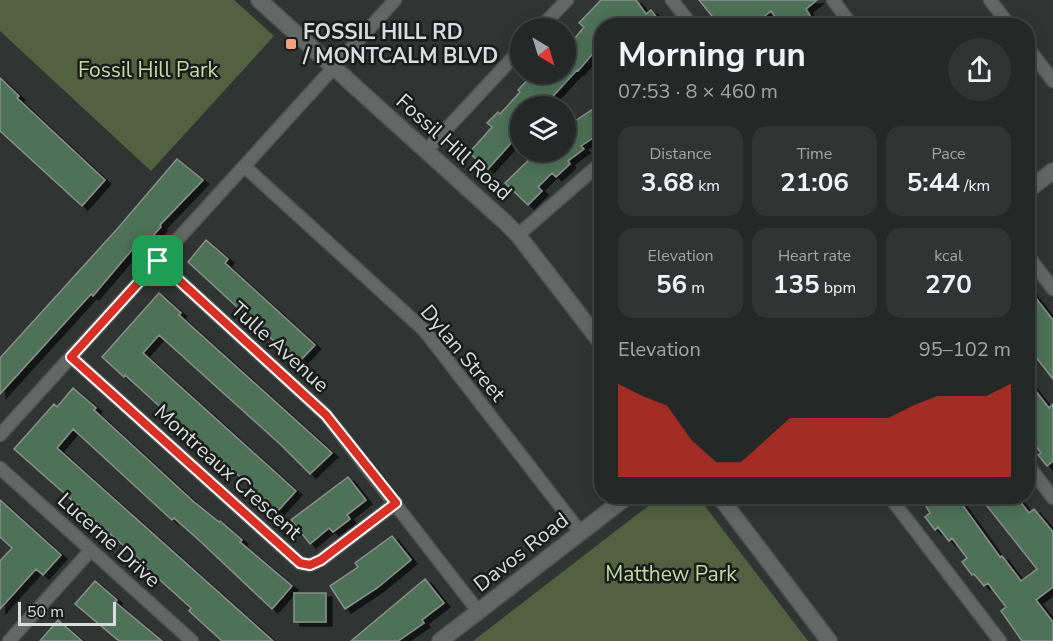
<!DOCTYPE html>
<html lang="en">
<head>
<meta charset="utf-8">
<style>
	:root { --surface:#242827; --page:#303433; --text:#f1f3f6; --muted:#a3a6a7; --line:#414444; --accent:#d93025 }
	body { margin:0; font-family:"Nunito Sans",sans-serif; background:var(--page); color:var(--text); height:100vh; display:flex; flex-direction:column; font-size:22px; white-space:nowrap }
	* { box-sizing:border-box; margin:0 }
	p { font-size:20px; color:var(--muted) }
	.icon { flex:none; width:33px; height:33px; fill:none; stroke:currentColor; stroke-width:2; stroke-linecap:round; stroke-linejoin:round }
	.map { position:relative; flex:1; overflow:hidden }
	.sheet { position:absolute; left:594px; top:18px; width:441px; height:486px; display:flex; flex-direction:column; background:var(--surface); border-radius:24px; box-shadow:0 3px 15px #0003,0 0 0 2px var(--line) }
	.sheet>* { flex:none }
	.needle { width:39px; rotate:142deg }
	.fabs { position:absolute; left:510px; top:18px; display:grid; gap:12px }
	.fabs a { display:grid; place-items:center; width:66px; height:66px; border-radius:50%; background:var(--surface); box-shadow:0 3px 15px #0003,0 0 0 2px var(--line); font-size:30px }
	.scale { position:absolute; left:18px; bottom:15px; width:98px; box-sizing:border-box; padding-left:6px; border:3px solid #dadddd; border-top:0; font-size:16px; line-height:21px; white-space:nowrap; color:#dadddd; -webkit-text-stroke:4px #1a1c1c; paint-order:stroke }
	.pin { position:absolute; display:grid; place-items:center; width:51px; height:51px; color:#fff; margin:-26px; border-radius:12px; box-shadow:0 3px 9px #0006 }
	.round { display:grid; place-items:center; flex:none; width:63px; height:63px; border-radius:32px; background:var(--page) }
	.summary { display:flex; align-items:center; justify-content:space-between; height:102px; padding:0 24px }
	h1 { font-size:33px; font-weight:700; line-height:45px }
	.figures { display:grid; grid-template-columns:repeat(3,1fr); gap:9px; height:102px; padding:6px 24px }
	.figures div { display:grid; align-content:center; border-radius:15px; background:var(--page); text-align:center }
	.figures b { font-size:26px; font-weight:700 }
	.figures small { font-size:16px; font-weight:400 }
	.figures p { font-size:16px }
	.chart { height:168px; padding:12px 24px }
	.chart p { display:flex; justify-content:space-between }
	.chart svg { width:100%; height:108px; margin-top:6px; fill:var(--accent); opacity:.7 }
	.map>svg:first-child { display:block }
	.green { fill:#546141 }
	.building { fill:#4d7259; stroke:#8b8f8c; stroke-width:1.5; filter:url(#shadow) }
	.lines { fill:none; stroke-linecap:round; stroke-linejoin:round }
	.minor-casing { stroke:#4e5352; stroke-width:15 }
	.tertiary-casing { stroke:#4e5352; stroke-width:18 }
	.minor { stroke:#636867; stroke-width:12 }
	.tertiary { stroke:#636867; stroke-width:15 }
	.route-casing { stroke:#fff; stroke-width:12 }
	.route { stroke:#d93025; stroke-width:8 }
	.poi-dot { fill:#f2a07f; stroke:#1a1c1c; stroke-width:2 }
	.labels { text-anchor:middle; stroke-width:5; stroke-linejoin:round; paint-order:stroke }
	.poi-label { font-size:21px; font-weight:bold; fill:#dadddd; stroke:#1a1c1c; text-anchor:start }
	.park-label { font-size:21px; fill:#c3dd9e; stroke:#1a1c1c }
	.street-label { font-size:21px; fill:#dadddd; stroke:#1a1c1c }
</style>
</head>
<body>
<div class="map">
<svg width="1053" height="641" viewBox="0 0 1053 641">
	<defs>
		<filter id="shadow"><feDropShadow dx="6" dy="4" stdDeviation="0" flood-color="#0009"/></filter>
	</defs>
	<rect width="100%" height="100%" fill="#303534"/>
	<path class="green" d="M0 0H234L274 36 151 171 0 31Z
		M698 497 808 641H473L652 503 669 506Z"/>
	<path class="building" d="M601 0H636L646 14 651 10 663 26H602V43L578 71 577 70 544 106H520V133L488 169 469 153 492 127 487 123 498 112 500 114 520 92 518 90 533 74H566V49L584 27 579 23Z
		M699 0H817L806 9 816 26H782L771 11 752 26H720Z
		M0 78 19 96 17 98 105 180 82 206 0 131Z
		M602 103V132L581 146 584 149 568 161 570 164 556 177 552 173 538 187 542 191 528 205 505 183 537 152H566V125L573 118 575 121Z
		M177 159 203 180 160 225 161 227 141 249 136 245 93 296 91 294 0 394V358L118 228Z
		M206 240 228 259 225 263 315 345 298 363 188 262Z
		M1028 288 1053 320V379L1028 347Z
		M159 293 181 313 179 315 332 453 310 474 281 445 159 335 143 353 296 491 275 514 252 493 254 490 224 462 223 464 125 375 124 377 102 357Z
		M1028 381 1049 408 1053 404V461L1047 466 1038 455 1041 453 1028 436Z
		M73 388 96 408 94 410 194 502 219 522 220 521 242 540 240 542 292 586 272 609 201 542 174 518 172 520 73 429 57 448 273 641H222L189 611 191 608 140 562 141 561 14 449 54 404 57 407Z
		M348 477 366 500 347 515 350 519 333 532 329 528 310 544 291 520Z
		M920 496H956L1000 557 1002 556 1021 581 1037 569 979 496H1016L1029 513 1034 509 1053 532V587L1036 600 1053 622V641H1022L1001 611 1006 607 993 590 988 583 984 586 974 574 972 575 962 562 967 558 952 538 949 541 938 527 935 530 925 517 930 513Z
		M0 500 61 555 43 575 36 569 0 609V561L12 548 0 537Z
		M392 536 411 560 377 588 345 609 330 586 358 567 355 563Z
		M425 579 444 603 422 620 424 623 398 641H351Z
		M95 581 117 600 115 602 162 641H119L75 604Z
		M294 593H326V622H294Z
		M58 620 82 641H40Z"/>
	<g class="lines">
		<defs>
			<path id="minor" d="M672 0 692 26
				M833 0 852 26
				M990 0 1010 26
				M540 28 567 0
				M1028 48 1053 81
				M426 151 520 50
				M244 166 424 330 581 533
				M518 235 602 162
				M1028 256 1053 289
				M158 261 326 415 478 611
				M71 357 300 563 310 565 321 560 396 503
				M0 435 395 0
				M1028 465 1053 498
				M0 468 192 641
				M889 496 1000 641
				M9 641 90 551"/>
			<path id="tertiary" d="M259 0 506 223 518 235 602 344
				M1028 190 1053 171
				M719 496 829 641
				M440 641 628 496"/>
		</defs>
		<use href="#minor" class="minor-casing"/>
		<use href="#tertiary" class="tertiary-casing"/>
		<use href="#minor" class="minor"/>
		<use href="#tertiary" class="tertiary"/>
	</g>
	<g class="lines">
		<defs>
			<path id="route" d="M158 261 326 415 396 503 321 560 310 565 300 563 71 357Z"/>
		</defs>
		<use href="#route" class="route-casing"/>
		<use href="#route" class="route"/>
	</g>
	<rect class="poi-dot" x="285" y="38" width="12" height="12" rx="3"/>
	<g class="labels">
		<g class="poi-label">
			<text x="303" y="39">FOSSIL HILL RD<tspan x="303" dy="24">/ MONTCALM BLVD</tspan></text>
		</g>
		<g class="park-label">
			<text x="148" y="77">Fossil Hill Park</text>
			<text x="671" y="581">Matthew Park</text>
		</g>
		<g class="street-label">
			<text transform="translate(454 147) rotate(42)" y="7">Fossil Hill Road</text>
			<text transform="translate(280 347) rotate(42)" y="7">Tulle Avenue</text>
			<text transform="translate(463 353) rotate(50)" y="7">Dylan Street</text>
			<text transform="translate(228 472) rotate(42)" y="7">Montreaux Crescent</text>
			<text transform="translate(109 540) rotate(42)" y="7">Lucerne Drive</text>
			<text transform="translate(521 552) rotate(-38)" y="7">Davos Road</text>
		</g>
	</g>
</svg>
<div class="fabs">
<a><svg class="needle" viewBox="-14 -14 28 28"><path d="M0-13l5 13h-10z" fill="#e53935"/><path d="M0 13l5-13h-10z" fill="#a3a6a7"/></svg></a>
<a><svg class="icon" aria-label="layers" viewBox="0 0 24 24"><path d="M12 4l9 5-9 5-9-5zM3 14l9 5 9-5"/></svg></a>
</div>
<div class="scale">50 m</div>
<div class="pin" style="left:158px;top:261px;background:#1e9e55"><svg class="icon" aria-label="arrive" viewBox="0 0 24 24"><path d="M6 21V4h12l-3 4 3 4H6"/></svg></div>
<section class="sheet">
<div class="summary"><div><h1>Morning run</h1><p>07:53 · 8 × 460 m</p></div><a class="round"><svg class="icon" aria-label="share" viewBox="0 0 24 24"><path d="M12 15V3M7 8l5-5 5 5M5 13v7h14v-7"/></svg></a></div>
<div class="figures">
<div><p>Distance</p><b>3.68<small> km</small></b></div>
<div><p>Time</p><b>21:06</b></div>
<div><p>Pace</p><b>5:44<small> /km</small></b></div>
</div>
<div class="figures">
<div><p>Elevation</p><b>56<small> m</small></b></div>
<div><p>Heart rate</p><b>135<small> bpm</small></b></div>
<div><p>kcal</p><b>270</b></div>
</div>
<div class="chart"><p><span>Elevation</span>95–102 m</p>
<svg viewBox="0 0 160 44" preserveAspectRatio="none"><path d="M0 44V6L10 11L20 15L30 29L40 38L50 38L60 29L70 20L80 20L90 20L100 20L110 20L120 15L130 11L140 11L150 11L160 6V44z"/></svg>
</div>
</section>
</div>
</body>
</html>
